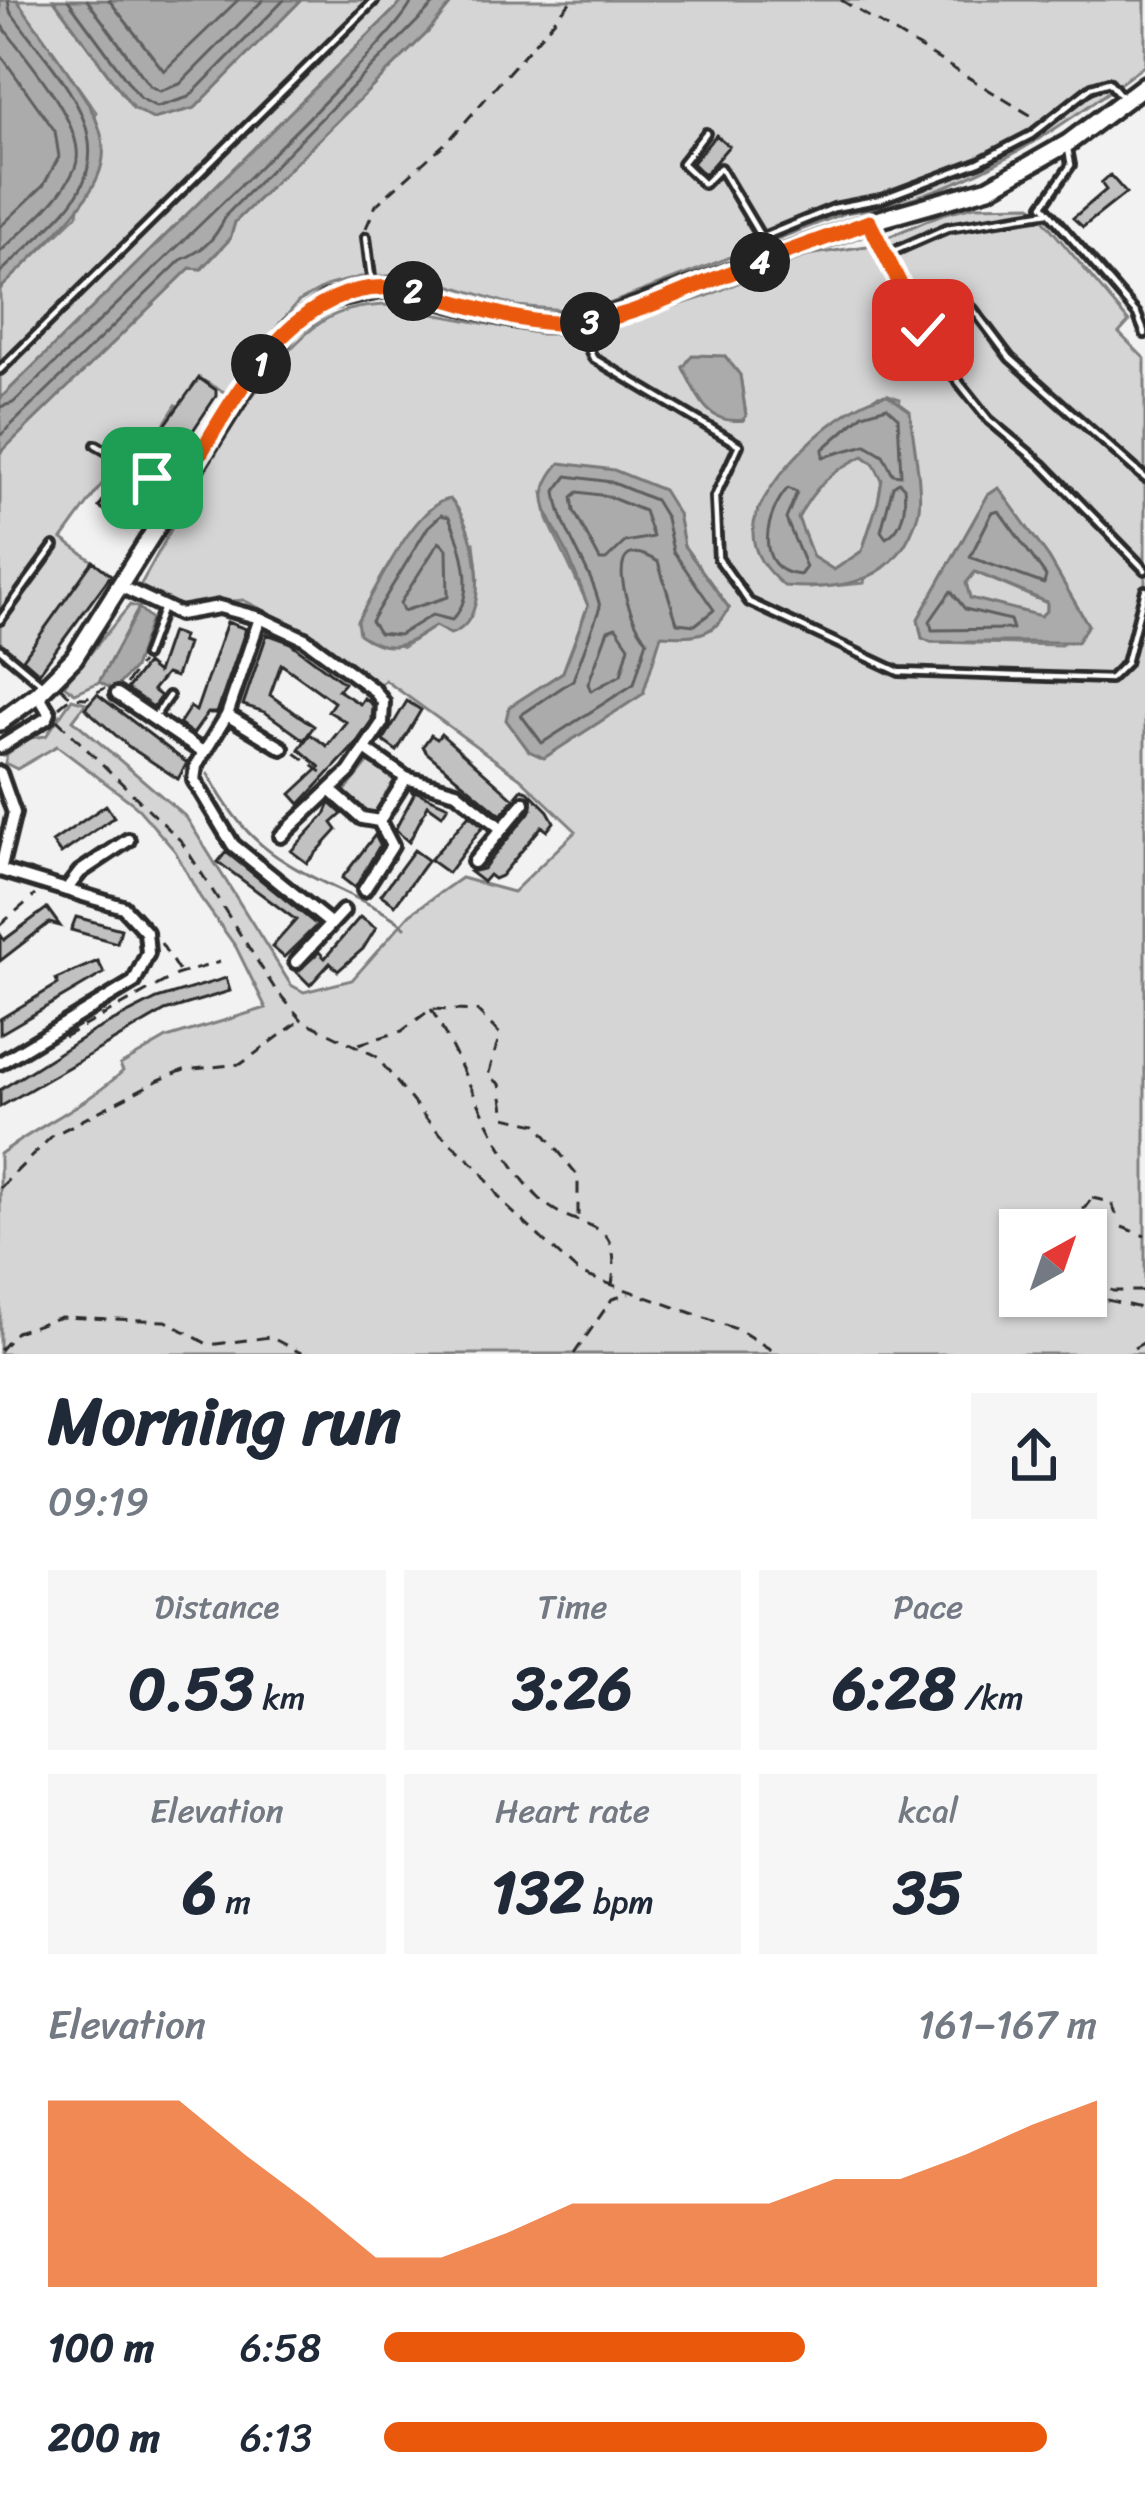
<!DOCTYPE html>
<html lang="en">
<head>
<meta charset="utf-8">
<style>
	:root { --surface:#fff; --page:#f6f6f7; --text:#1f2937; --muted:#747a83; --accent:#ea580c }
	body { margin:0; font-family:Sriracha,sans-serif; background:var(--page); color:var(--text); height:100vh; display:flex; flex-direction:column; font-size:45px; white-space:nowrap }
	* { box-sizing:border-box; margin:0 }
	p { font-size:39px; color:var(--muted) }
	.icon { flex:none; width:66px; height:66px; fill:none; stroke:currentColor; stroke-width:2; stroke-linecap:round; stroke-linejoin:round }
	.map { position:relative; height:1354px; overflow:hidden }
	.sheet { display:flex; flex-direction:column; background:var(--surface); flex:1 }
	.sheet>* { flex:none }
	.needle { width:78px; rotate:40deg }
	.tools { position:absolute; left:999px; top:1209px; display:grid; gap:24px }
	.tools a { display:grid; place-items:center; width:108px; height:108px; border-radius:0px; background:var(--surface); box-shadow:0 3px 9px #0004; font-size:60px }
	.pin { position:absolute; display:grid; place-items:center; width:102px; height:102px; color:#fff; margin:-51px; border-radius:24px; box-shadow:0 6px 18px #0006 }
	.km { position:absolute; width:60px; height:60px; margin:-30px; border-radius:50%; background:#222; color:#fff; font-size:33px; line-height:60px; text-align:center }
	.round { display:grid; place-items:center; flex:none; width:126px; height:126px; border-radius:0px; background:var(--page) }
	.headline { display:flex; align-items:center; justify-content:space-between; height:204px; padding:0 48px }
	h1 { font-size:66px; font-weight:800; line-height:90px }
	.figures { display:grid; grid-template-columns:repeat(3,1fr); gap:18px; height:204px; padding:12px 48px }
	.figures div { display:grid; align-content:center; border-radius:0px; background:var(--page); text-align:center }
	.figures b { font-size:60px; font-weight:800 }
	.figures small { font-size:33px; font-weight:400 }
	.figures p { font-size:33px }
	.chart { height:336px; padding:24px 48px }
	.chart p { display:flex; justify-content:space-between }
	.chart svg { width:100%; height:216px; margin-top:12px; fill:var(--accent); opacity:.7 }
	ul { padding:0 48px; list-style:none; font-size:39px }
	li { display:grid; grid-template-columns:192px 144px 1fr; align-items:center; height:90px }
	li i { height:30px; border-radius:15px; background:var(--accent) }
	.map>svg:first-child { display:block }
	.green { fill:#d5d5d5; stroke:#808080; stroke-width:3; fill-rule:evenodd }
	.water { fill:#ababab; stroke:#787878; stroke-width:3; fill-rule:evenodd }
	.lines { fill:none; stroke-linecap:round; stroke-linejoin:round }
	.shore { stroke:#5e5e5e; stroke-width:3 }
	.stream { stroke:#787878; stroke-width:3 }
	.building { fill:#c1c1c1; stroke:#2b2b2b; stroke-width:3 }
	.service-casing { stroke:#2b2b2b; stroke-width:14 }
	.minor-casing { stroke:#2b2b2b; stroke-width:20 }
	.primary-casing { stroke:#2b2b2b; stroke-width:24 }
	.path { stroke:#2b2b2b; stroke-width:3; stroke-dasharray:12 9; stroke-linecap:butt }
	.service { stroke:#fff; stroke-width:4.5 }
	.minor { stroke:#fff; stroke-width:10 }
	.primary { stroke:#fff; stroke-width:15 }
	.route-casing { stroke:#fff; stroke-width:24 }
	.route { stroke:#ea580c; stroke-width:15 }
</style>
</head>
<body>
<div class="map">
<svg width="1145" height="1354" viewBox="0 0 1145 1354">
	<rect width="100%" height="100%" fill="#f2f2f2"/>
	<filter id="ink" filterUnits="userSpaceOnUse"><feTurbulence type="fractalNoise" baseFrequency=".00833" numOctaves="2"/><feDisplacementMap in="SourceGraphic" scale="24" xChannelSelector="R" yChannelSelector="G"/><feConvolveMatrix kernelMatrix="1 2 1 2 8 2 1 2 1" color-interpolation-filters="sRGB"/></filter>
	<g filter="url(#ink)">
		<path class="green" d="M17 0H54L133 108 153 119 195 108 301 0H404L0 399V289L78 214 96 112Z
			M454 0H1145V65C1052 134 963 197 845 213L609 304 565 310 516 306 417 275 360 277 329 285 298 302 261 347 230 395 200 379 197 418 176 405 144 456 165 473 126 451 62 539 93 561 22 661 0 645V453L190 268 202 269 230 239 235 222 429 31Z
			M1031 205 1129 322 1119 333 1145 359V1354H0V1154C41 1124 87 1105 123 1071L120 1065 167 1038 266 1008 236 947 200 897 175 851 135 805 57 746 17 769 5 763 7 754 29 738 46 736 72 699 86 703 73 720 186 817 291 985 304 992 352 980 410 914 461 878 513 892 576 831 520 778 385 680 380 686 339 659 318 637 243 600 183 606 140 586C180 514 256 364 323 321 341 309 364 306 385 305L541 334 589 333 707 296 801 256 867 246 942 214 974 206ZM725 356 740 375 746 415 743 420C706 425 697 394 683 367ZM888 395 900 399 864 583 810 588 759 509 803 451 877 396ZM998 488 1049 558 1088 625 1061 645 931 642 922 638 918 619 988 495ZM543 492 678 514 684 546 729 608 661 635 593 725 544 757 529 751 507 720 509 708 563 672 588 605 548 520ZM474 543 478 579 435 626 403 647 357 621 387 573ZM1020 1230H1086V1296H1020Z
			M864 456 874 464 882 480 878 502 862 551 834 570 813 557 798 518C814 487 832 470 864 456Z
			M975 572 1047 603V610L1041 616 970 598 966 583Z
			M130 605 139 608 99 682 75 693 64 685Z
			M368 763 377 764 398 779 380 816 359 809 344 792Z"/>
		<path class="water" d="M0 0H17C127 155 143 152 0 289Z
			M54 0H301L195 108 153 119 133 108Z
			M404 0H454L429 31 235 222 230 239 201 269 190 268 0 453V399Z
			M692 355 725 356 740 375 746 416 743 420C706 425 697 394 683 368Z
			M888 395 910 411C912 436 924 492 918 514 899 582 845 591 784 586 767 571 752 555 753 530 756 485 844 399 888 395ZM863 456 874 464 882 480 878 502 862 551 834 570 813 557 798 518C814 487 832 471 863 456Z
			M560 463 614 470 663 490 678 514 684 546 729 608C715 638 690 637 661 635L643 694 544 758 529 751 506 720 509 707 563 672 588 606C581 587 574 569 566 551 550 516 529 497 560 463Z
			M999 488 1049 558 1088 625 1077 642H931L922 638 918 619 988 495ZM975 572 1047 602V610L1041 616 970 598 966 583Z
			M450 499C476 524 496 621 450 634L435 626C406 645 390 656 359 634L357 621C375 592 416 502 450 499Z
			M139 608 151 619 134 668 114 690 99 682Z"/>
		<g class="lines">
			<path class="shore" d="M68 0 140 98 157 107 189 97 284 0
				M87 0 150 86 160 91 180 84 263 0
				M109 0 164 71 238 0
				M0 23C22 54 91 129 75 168 60 202 26 227 0 252
				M0 54 55 131 59 157 43 186 0 227
				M0 273C22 251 48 231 68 207 127 136 52 70 10 11L8 0
				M0 407 13 403C63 355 409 32 412 0
				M887 407 898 417 901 475 893 474 883 455 866 445 823 457V449L863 414Z
				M0 436 181 260C206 249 215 239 227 214L438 0
				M567 476 611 482 655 500 666 518 673 551 714 610 695 625 677 623 658 562C598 524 627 620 647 640L634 684 542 743 521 715 573 680 600 607C591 566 560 532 556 491Z
				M899 482 904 487C906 506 904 528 886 538L881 531 893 486Z
				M788 488 797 492 786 519 806 567 800 575C752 571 765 513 788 488Z
				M578 492 607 496 644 511 653 537 625 542 606 560H600L574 511 572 497Z
				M999 511 1046 576 1044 584 970 557 992 513Z
				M441 515 449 517C462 545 478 594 452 620L432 615 399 635 379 633 371 621 428 527Z
				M439 542 447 549 448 597 403 611 400 603Z
				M951 591 965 609 1010 620 1013 629 932 630 930 621Z
				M616 627 629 646 621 675 591 691 588 684 608 630Z"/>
			<path class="stream" d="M208 774C243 840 273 859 339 890 362 901 385 910 405 927"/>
		</g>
		<path class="building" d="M716 135 729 146 704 175 692 163Z
			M1110 175 1126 193 1083 227 1073 218 1106 190 1101 183Z
			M199 378 216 390V396L166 471 143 456Z
			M125 477 148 490 128 524 99 507 107 494 113 497Z
			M93 561 111 575 39 673 23 659Z
			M227 622 246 629 217 713H208L193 734 179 724 190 707 196 711Z
			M171 632 183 636 181 642 187 644 176 677 166 674 153 690 161 696 153 707 127 689 146 664 157 673Z
			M267 634 289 642 344 683 338 690 360 704 364 698 373 705 372 720 354 746 300 804 291 794 320 767 299 749 310 734 327 746 346 722 328 711 334 702 281 664 270 695 314 726 304 740 265 712 243 705Z
			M97 694 187 763 178 779 128 746 85 708Z
			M407 701 421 710 397 751 383 741Z
			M441 734 514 799 501 815 426 752 423 746 431 735 437 739Z
			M410 789 448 806 442 815 428 805 409 842 395 830 414 794Z
			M522 789 528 791 548 811 554 822 547 831 542 826 501 876 494 879 489 875 483 882 470 872 483 869 532 809 531 796 517 795Z
			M330 803 342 814 332 823 337 830 307 863 291 851 325 815Z
			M106 805 114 817 61 854 52 842Z
			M469 815 483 826 448 873 430 860Z
			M375 835 380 845 355 888 342 878Z
			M414 850 428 860 395 905 381 895Z
			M226 852 317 925 284 957 272 947 296 920 218 862Z
			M47 908 60 926 49 923 0 961V934L4 940Z
			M76 917 121 929 117 943 71 930Z
			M360 917 376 928 363 949 338 971 330 963 310 985 297 972 319 952 325 958Z
			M98 961 104 973 0 1034V1019L58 984 56 979Z
			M226 978 230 991 165 1011 0 1107V1090L92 1032 157 999Z"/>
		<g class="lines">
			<defs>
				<path id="service" d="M706 133 682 163 704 184 720 168 770 252
					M1068 149 1071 165 1043 205 1137 314 1145 334
					M872 228 937 355 989 420 1043 465 1145 570
					M366 237 372 285
					M763 237 834 208 881 199 979 162 1031 135 1092 87 1109 82 1121 96
					M883 256 947 228 1049 212
					M579 326 593 358 739 445 715 497 718 558 749 602 899 672 1110 679 1126 663 1145 590
					M923 330 973 309 1010 358 1145 478
					M0 370 375 0
					M96 445 175 490
					M0 620 54 546
					M0 649 42 684
					M145 656 162 610
					M155 716 169 696"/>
				<path id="minor" d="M122 587 179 614 219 607 260 618 305 639 374 690 383 702 382 723 349 772 281 836
					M260 618 227 715 196 766 194 780 233 845 331 924
					M117 694 204 753
					M227 715 282 748
					M0 747 47 718 49 713 38 694
					M365 749 406 778 456 792 502 829
					M0 773 14 813 0 870
					M330 790 362 818 379 821 406 778
					M474 862 524 803
					M0 870 123 907 146 932 148 953 134 982 0 1063
					M66 890 80 872 128 840
					M364 890 392 846 379 821
					M296 962 343 911"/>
				<path id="primary" d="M0 722 38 694 74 658 252 376 290 328 328 300 390 287 513 318 549 323 598 320 870 222 989 188 1068 143 1145 85"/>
			</defs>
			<use href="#service" class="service-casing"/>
			<use href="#minor" class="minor-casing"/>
			<use href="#primary" class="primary-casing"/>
			<path class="path" d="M841 0 1040 121
				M366 228 376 205 451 138 572 0
				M126 684 141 663
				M61 687 71 697 86 698 105 688
				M59 707 71 697
				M57 720 181 841 275 989 302 1020 376 1056 433 1127 479 1169 504 1204 579 1273 739 1330 778 1354
				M295 753 326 775
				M0 925 35 895
				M161 943 179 972
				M431 1009C466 1067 492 1150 538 1197 576 1236 624 1209 612 1285
				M64 1037 176 975 220 962
				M359 1044 402 1031 431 1009 477 1011 500 1034 488 1076 500 1084 505 1117 537 1124 578 1176V1219
				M0 1188 52 1136 159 1080 184 1070 241 1064 301 1020
				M1092 1198 1111 1202 1116 1214 1099 1222 1077 1218Z
				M1122 1227 1145 1236
				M1092 1280 1113 1291H1145
				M1086 1295 1145 1309
				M1134 1348 1145 1342
				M0 1350 16 1332 61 1317 166 1321 209 1345 270 1337 303 1354
				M574 1354 612 1299 629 1294"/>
			<use href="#service" class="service"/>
			<use href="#minor" class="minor"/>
			<use href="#primary" class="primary"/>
		</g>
	</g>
	<g class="lines" filter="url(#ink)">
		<defs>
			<path id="route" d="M152 478 177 492C228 412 291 267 408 290 465 301 518 327 577 323 621 321 666 298 707 282 761 261 815 242 869 222L923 330"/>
		</defs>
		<use href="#route" class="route-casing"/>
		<use href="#route" class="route"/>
	</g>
</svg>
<div class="tools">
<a><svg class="needle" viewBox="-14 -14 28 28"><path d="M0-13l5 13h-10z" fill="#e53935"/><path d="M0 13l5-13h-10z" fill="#747a83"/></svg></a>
</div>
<div class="pin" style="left:152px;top:478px;background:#1e9e55"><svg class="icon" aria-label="arrive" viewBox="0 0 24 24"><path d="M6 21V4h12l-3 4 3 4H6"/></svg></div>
<div class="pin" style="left:923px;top:330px;background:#d93025"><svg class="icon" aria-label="check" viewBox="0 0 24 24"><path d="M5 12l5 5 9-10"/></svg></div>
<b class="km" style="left:261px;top:364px">1</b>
<b class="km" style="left:413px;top:291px">2</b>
<b class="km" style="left:590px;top:322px">3</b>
<b class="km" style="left:760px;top:262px">4</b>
</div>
<section class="sheet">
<div class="headline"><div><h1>Morning run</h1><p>09:19</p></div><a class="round"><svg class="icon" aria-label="share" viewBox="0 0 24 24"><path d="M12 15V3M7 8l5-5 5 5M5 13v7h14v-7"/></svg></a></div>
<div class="figures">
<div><p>Distance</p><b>0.53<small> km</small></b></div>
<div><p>Time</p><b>3:26</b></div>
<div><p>Pace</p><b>6:28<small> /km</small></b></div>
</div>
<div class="figures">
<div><p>Elevation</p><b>6<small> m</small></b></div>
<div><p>Heart rate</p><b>132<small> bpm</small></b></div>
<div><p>kcal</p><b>35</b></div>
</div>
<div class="chart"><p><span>Elevation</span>161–167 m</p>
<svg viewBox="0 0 160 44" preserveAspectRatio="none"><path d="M0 44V6L10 6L20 6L30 17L40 27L50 38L60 38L70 33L80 27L90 27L100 27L110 27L120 22L130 22L140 17L150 11L160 6V44z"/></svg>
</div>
<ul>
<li><b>100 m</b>6:58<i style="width:59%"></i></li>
<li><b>200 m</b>6:13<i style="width:93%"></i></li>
</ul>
</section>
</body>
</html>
